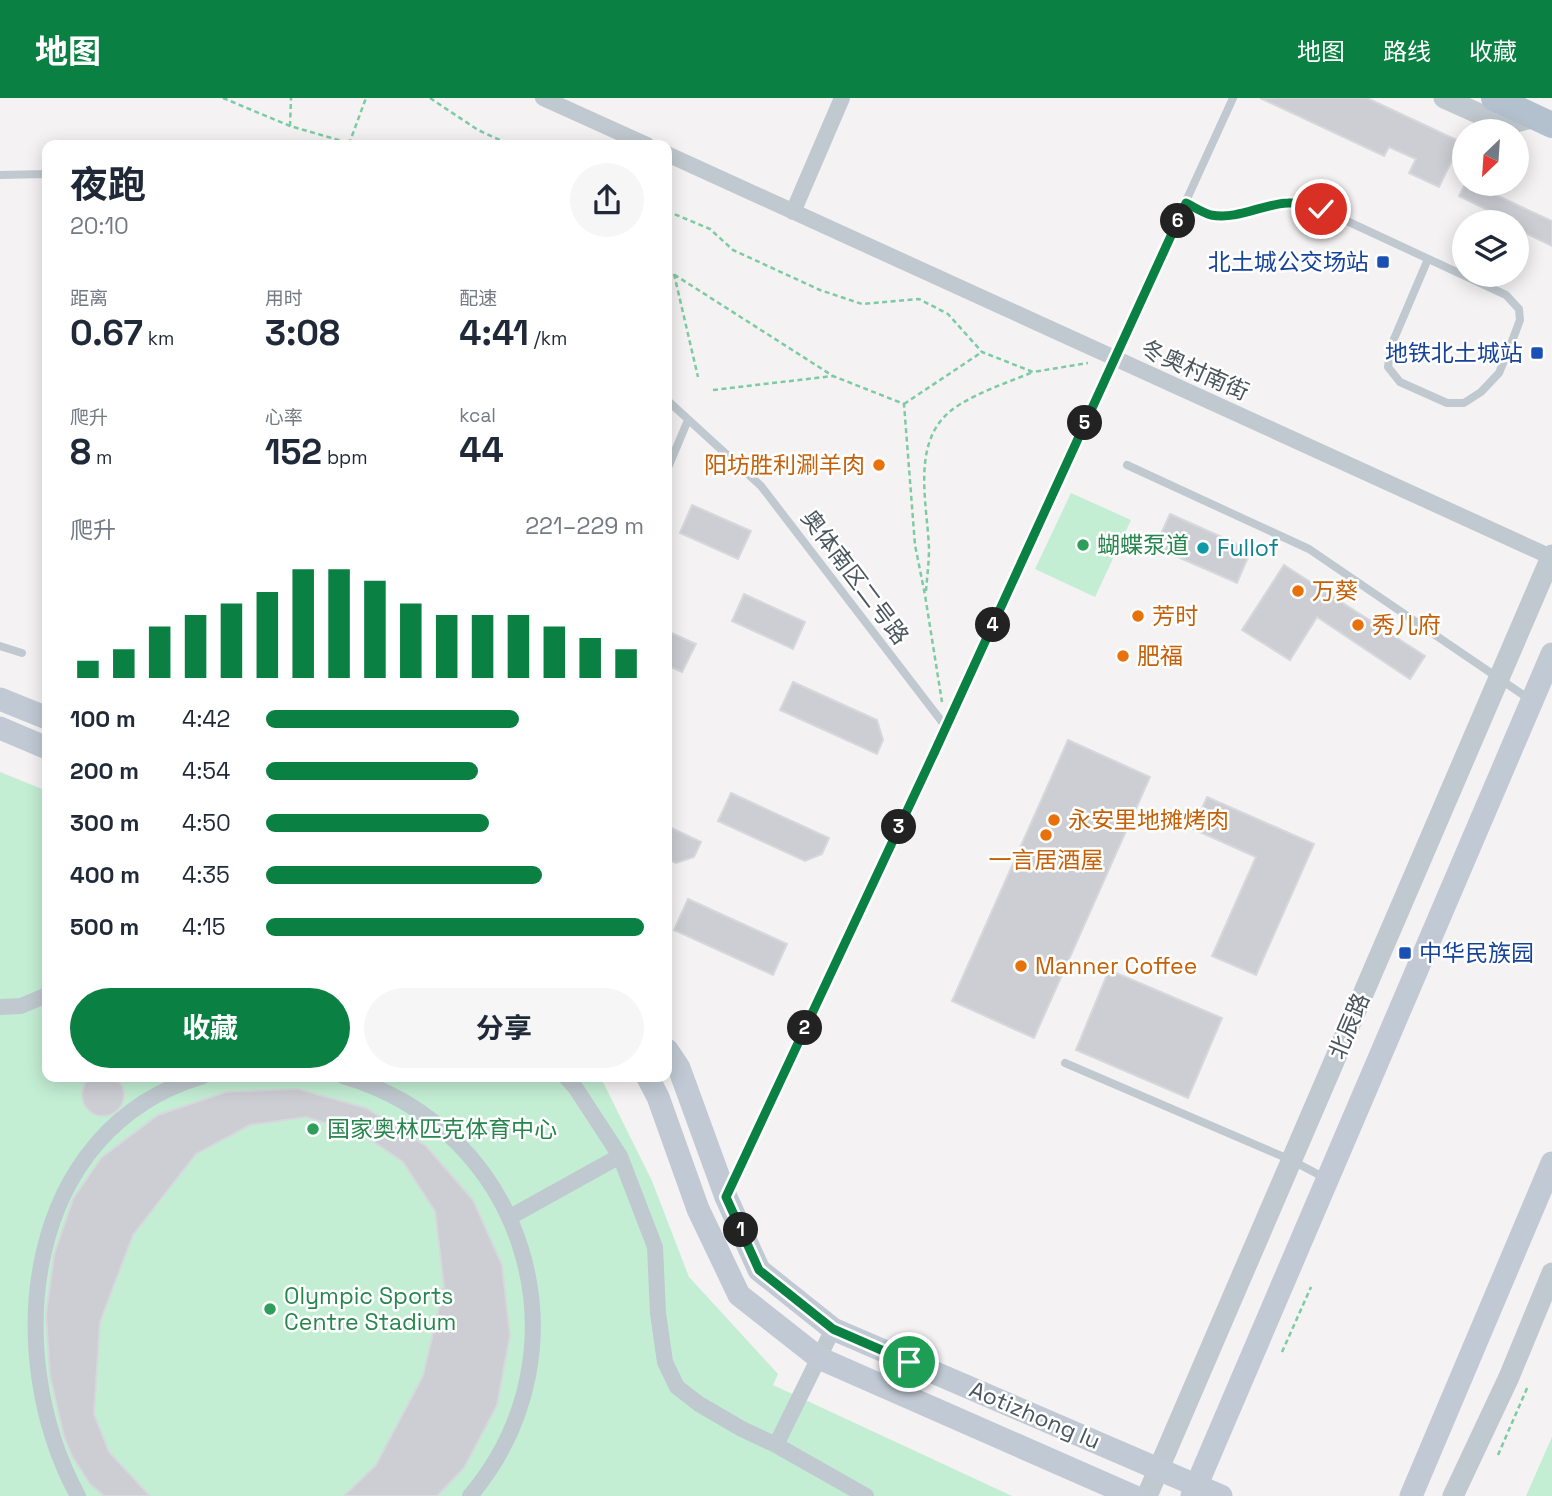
<!DOCTYPE html>
<html lang="zh">
<head>
<meta charset="utf-8">
<style>
	:root { --surface:#fff; --page:#f6f6f7; --text:#1f2937; --muted:#747a83; --accent:#0b8043 }
	body { margin:0; font-family:"Space Grotesk","Noto Sans SC",sans-serif; background:var(--page); color:var(--text); height:100vh; display:flex; flex-direction:column; font-size:26px; white-space:nowrap }
	* { box-sizing:border-box; margin:0 }
	p { font-size:23px; color:var(--muted) }
	.icon { flex:none; width:38px; height:38px; fill:none; stroke:currentColor; stroke-width:2; stroke-linecap:round; stroke-linejoin:round }
	.map { position:relative; flex:1; overflow:hidden }
	.details { position:absolute; left:42px; top:42px; width:630px; height:942px; display:flex; flex-direction:column; background:var(--surface); border-radius:14px; box-shadow:0 4px 18px #0003 }
	.details>* { flex:none }
	.needle { width:46px; rotate:205deg }
	.tools { position:absolute; left:1452px; top:21px; display:grid; gap:14px }
	.tools a { display:grid; place-items:center; width:77px; height:77px; border-radius:50%; background:var(--surface); box-shadow:0 4px 18px #0003; font-size:35px }
	.pin { position:absolute; display:grid; place-items:center; width:60px; height:60px; color:#fff; margin:-30px; border:4px solid #fff; border-radius:50%; box-shadow:0 2px 7px #0007 }
	.km { position:absolute; width:35px; height:35px; margin:-18px; border-radius:50%; background:#222; color:#fff; font-size:19px; line-height:35px; text-align:center }
	.round { display:grid; place-items:center; flex:none; width:74px; height:74px; border-radius:37px; background:var(--page) }
	.overview { display:flex; align-items:center; justify-content:space-between; height:119px; padding:0 28px }
	h1 { font-size:38px; font-weight:700; line-height:52px }
	.stats { display:grid; grid-template-columns:repeat(3,1fr); gap:10px; height:119px; padding:7px 28px }
	.stats div { display:grid; align-content:center }
	.stats b { font-size:35px; font-weight:700 }
	.stats small { font-size:19px; font-weight:400 }
	.stats p { font-size:19px }
	.chart { height:196px; padding:14px 28px }
	.chart p { display:flex; justify-content:space-between }
	.chart svg { width:100%; height:126px; margin-top:7px; stroke:var(--accent); stroke-width:6 }
	.cta { display:flex; gap:14px; margin-top:auto; padding:14px 28px }
	.cta a { flex:1; height:80px; border-radius:42px; background:var(--accent); color:#fff; font-size:28px; font-weight:700; line-height:80px; text-align:center }
	.cta a+a { background:var(--page); color:var(--text) }
	ul { padding:0 28px; list-style:none; font-size:23px }
	li { display:grid; grid-template-columns:112px 84px 1fr; align-items:center; height:52px }
	li i { height:18px; border-radius:9px; background:var(--accent) }
	header { display:flex; align-items:center; gap:42px; box-sizing:border-box; height:98px; padding:0 35px; background:var(--accent); color:#fff }
	header strong { font-size:33px }
	nav { display:flex; gap:38px; margin-inline-start:auto; font-size:24px }
	.map>svg:first-child { display:block }
	.green { fill:#c3eed4 }
	.building { fill:#ccced4; stroke:#d6d8dc; stroke-width:2 }
	.lines { fill:none; stroke-linecap:round; stroke-linejoin:round }
	.path { stroke:#7dcba4; stroke-width:2.5; stroke-dasharray:5 3.5; stroke-linecap:butt }
	.service { stroke:#c0c9cf; stroke-width:8 }
	.minor { stroke:#c0c9cf; stroke-width:16 }
	.tertiary { stroke:#c0c9cf; stroke-width:21 }
	.secondary { stroke:#c1cad4; stroke-width:23 }
	.primary { stroke:#b3c1ce; stroke-width:26 }
	.route-casing { stroke:#fff; stroke-width:14 }
	.route { stroke:#0b8043; stroke-width:9 }
	.transit-dot { fill:#1a4fb4; stroke:#fff; stroke-width:2.5 }
	.food-dot { fill:#e8710a; stroke:#fff; stroke-width:2.5 }
	.leisure-dot { fill:#2e9e5b; stroke:#fff; stroke-width:2.5 }
	.culture-dot { fill:#0f9aa8; stroke:#fff; stroke-width:2.5 }
	.labels { text-anchor:middle; stroke-width:5; stroke-linejoin:round; paint-order:stroke }
	.transit-label { font-size:23px; fill:#164399; stroke:#fff; text-anchor:end }
	.street-label { font-size:23px; fill:#4a555e; stroke:#fff }
	.food-label { font-size:23px; fill:#c56008; stroke:#fff; text-anchor:start }
	.leisure-label { font-size:23px; fill:#27864d; stroke:#fff; text-anchor:start }
	.culture-label { font-size:23px; fill:#0d838f; stroke:#fff; text-anchor:start }
</style>
</head>
<body>
<header>
<strong>地图</strong>
<nav><a>地图</a><a>路线</a><a>收藏</a></nav>
</header>
<div class="map">
<svg width="1552" height="1398" viewBox="0 0 1552 1398">
	<rect width="100%" height="100%" fill="#f4f2f2"/>
	<path class="green" d="M1071 395 1131 422 1095 499 1035 471Z
		M0 674 47 693V978H600L652 1083 689 1179 778 1276 773 1287 1012 1398H0Z
		M1552 1339V1398H1526Z"/>
	<path class="building" d="M1260 0H1367L1461 44 1439 89 1409 75 1416 61 1389 49 1384 58Z
		M1465 86H1486L1483 91 1552 123V148L1517 131V124H1503L1486 116 1488 112 1459 98Z
		M692 407 751 433 738 461 680 435Z
		M1170 416 1251 452 1237 485 1155 449Z
		M1284 467 1425 558 1410 581 1317 519 1290 562 1242 532Z
		M744 496 805 524 793 551 732 523Z
		M667 533 696 546 682 574 667 567Z
		M793 584 877 622 883 642 877 656 780 612Z
		M1068 642 1150 679 1034 940 952 903Z
		M731 695 829 740 822 756 805 763 718 723Z
		M1207 699 1314 746 1256 877 1212 858 1256 759 1193 731Z
		M667 728 701 744 694 759 676 765 667 761Z
		M688 801 787 846 773 877 674 832Z
		M1109 872 1222 920 1188 1000 1076 952Z
		M82 997a21 21 0 1 1 42 0a21 21 0 1 1-42 0Z
		M298 991 366 1010 426 1048 473 1102 502 1167 510 1237 497 1307 464 1370 437 1398H344L376 1367 423 1278 444 1188 435 1113 403 1064 362 1036 306 1019 250 1027 196 1056 133 1137 100 1224 94 1316 109 1354 150 1398H104L90 1386 72 1358 64 1338 50 1278 46 1217 54 1157 73 1101 101 1060 158 1017 226 994Z"/>
	<g class="lines">
		<path class="path" d="M223 0 290 28 356 47
			M430 0 478 32 511 47
			M290 28 291 0
			M349 46 366 0
			M667 113 710 131 733 152 820 192 862 206 919 201 948 216 982 254 1033 274 1088 265
			M667 172 833 278 904 306 915 447 925 497 942 604
			M674 176 698 279
			M713 292 833 278
			M904 306 982 254
			M926 493C927 479 929 465 929 450 927 402 909 337 959 307 981 293 1009 284 1033 274
			M1282 1254 1311 1189
			M1498 1357 1528 1288"/>
		<path class="service" d="M0 77 47 76
			M1186 105 1210 117H1228L1272 106 1292 104 1321 111 1506 197 1519 211 1520 222 1511 246 1499 275 1481 294 1464 305H1447L1400 284 1388 269 1391 248 1428 161
			M667 302 761 388 946 629
			M1127 367 1309 451 1529 601
			M667 372 688 322
			M0 548 22 555
			M1065 965 1291 1062 1325 1080
			M729 1093 935 653 1233 0"/>
		<path class="minor" d="M543 0 647 47
			M667 56 1551 459
			M793 114 842 0
			M0 909 21 908 47 897
			M343 978C527 1031 593 1252 470 1398
			M565 978 575 989 620 1058 655 1149 658 1215 665 1264 677 1289 699 1306 742 1331 776 1347 866 1398
			M510 1119 620 1058
			M776 1347 833 1231
			M78 1398C0 1255 23 1031 203 978"/>
		<path class="tertiary" d="M1444 0 1504 27 1535 19
			M1147 1398 1552 457
			M1453 1398 1509 1279 1552 1175"/>
		<path class="secondary" d="M0 601 47 620
			M0 630 47 650
			M667 952 679 970 726 1099 759 1172 833 1231 1221 1398
			M647 978 658 999 698 1111 739 1197 819 1260 1133 1398
			M1192 1398 1552 556
			M1411 1398 1552 1065"/>
		<path class="primary" d="M1494 0 1552 27"/>
	</g>
	<g class="lines">
		<defs>
			<path id="route" d="M909 1264 833 1231 759 1172 726 1099 935 653 1186 105C1194 109 1203 115 1211 117 1238 122 1262 106 1288 105 1299 104 1310 108 1321 111"/>
		</defs>
		<use href="#route" class="route-casing"/>
		<use href="#route" class="route"/>
	</g>
	<g class="transit-dot">
		<rect x="1376" y="157" width="14" height="14" rx="3.5"/>
		<rect x="1530" y="248" width="14" height="14" rx="3.5"/>
		<rect x="1398" y="848" width="14" height="14" rx="3.5"/>
	</g>
	<g class="food-dot">
		<circle cx="879" cy="367" r="7"/>
		<circle cx="1298" cy="493" r="7"/>
		<circle cx="1138" cy="518" r="7"/>
		<circle cx="1358" cy="527" r="7"/>
		<circle cx="1123" cy="558" r="7"/>
		<circle cx="1054" cy="722" r="7"/>
		<circle cx="1046" cy="737" r="7"/>
		<circle cx="1021" cy="868" r="7"/>
	</g>
	<g class="leisure-dot">
		<circle cx="1083" cy="447" r="7"/>
		<circle cx="313" cy="1031" r="7"/>
		<circle cx="270" cy="1211" r="7"/>
	</g>
	<circle class="culture-dot" cx="1203" cy="450" r="7"/>
	<g class="labels">
		<g class="transit-label">
			<text x="1369" y="172">北土城公交场站</text>
			<text x="1523" y="263">地铁北土城站</text>
			<text x="1419" y="863" text-anchor="start">中华民族园</text>
		</g>
		<g class="street-label">
			<text transform="translate(1195 272) rotate(24)" y="8">冬奥村南街</text>
			<text transform="translate(855 479) rotate(53)" y="8">奥体南区二号路</text>
			<text transform="translate(1349 928) rotate(-67)" y="8">北辰路</text>
			<text transform="translate(1035 1317) rotate(23)" y="8">Aotizhong lu</text>
		</g>
		<g class="food-label">
			<text x="865" y="375" text-anchor="end">阳坊胜利涮羊肉</text>
			<text x="1312" y="501">万葵</text>
			<text x="1152" y="526">芳时</text>
			<text x="1372" y="535">秀儿府</text>
			<text x="1137" y="566">肥福</text>
			<text x="1068" y="730">永安里地摊烤肉</text>
			<text x="1046" y="770" text-anchor="middle">一言居酒屋</text>
			<text x="1035" y="876">Manner Coffee</text>
		</g>
		<g class="leisure-label">
			<text x="1097" y="455">蝴蝶泵道</text>
			<text x="327" y="1039">国家奥林匹克体育中心</text>
			<text x="284" y="1206">Olympic Sports<tspan x="284" dy="26">Centre Stadium</tspan></text>
		</g>
		<g class="culture-label">
			<text x="1217" y="458">Fullof</text>
		</g>
	</g>
</svg>
<div class="tools">
<a><svg class="needle" viewBox="-14 -14 28 28"><path d="M0-13l5 13h-10z" fill="#e53935"/><path d="M0 13l5-13h-10z" fill="#747a83"/></svg></a>
<a><svg class="icon" aria-label="layers" viewBox="0 0 24 24"><path d="M12 4l9 5-9 5-9-5zM3 14l9 5 9-5"/></svg></a>
</div>
<div class="pin" style="left:909px;top:1264px;background:#1e9e55"><svg class="icon" aria-label="arrive" viewBox="0 0 24 24"><path d="M6 21V4h12l-3 4 3 4H6"/></svg></div>
<div class="pin" style="left:1321px;top:111px;background:#d93025"><svg class="icon" aria-label="check" viewBox="0 0 24 24"><path d="M5 12l5 5 9-10"/></svg></div>
<b class="km" style="left:741px;top:1132px">1</b>
<b class="km" style="left:805px;top:930px">2</b>
<b class="km" style="left:899px;top:729px">3</b>
<b class="km" style="left:993px;top:527px">4</b>
<b class="km" style="left:1085px;top:325px">5</b>
<b class="km" style="left:1178px;top:123px">6</b>
<section class="details">
<div class="overview"><div><h1>夜跑</h1><p>20:10</p></div><a class="round"><svg class="icon" aria-label="share" viewBox="0 0 24 24"><path d="M12 15V3M7 8l5-5 5 5M5 13v7h14v-7"/></svg></a></div>
<div class="stats">
<div><p>距离</p><b>0.67<small> km</small></b></div>
<div><p>用时</p><b>3:08</b></div>
<div><p>配速</p><b>4:41<small> /km</small></b></div>
</div>
<div class="stats">
<div><p>爬升</p><b>8<small> m</small></b></div>
<div><p>心率</p><b>152<small> bpm</small></b></div>
<div><p>kcal</p><b>44</b></div>
</div>
<div class="chart"><p><span>爬升</span>221–229 m</p>
<svg viewBox="0 0 160 44" preserveAspectRatio="none"><path d="M5 44V38M15 44V34M25 44V26M35 44V22M45 44V18M55 44V14M65 44V6M75 44V6M85 44V10M95 44V18M105 44V22M115 44V22M125 44V22M135 44V26M145 44V30M155 44V34"/></svg>
</div>
<ul>
<li><b>100 m</b>4:42<i style="width:67%"></i></li>
<li><b>200 m</b>4:54<i style="width:56%"></i></li>
<li><b>300 m</b>4:50<i style="width:59%"></i></li>
<li><b>400 m</b>4:35<i style="width:73%"></i></li>
<li><b>500 m</b>4:15<i style="width:100%"></i></li>
</ul>
<div class="cta"><a>收藏</a><a>分享</a></div>
</section>
</div>
</body>
</html>
